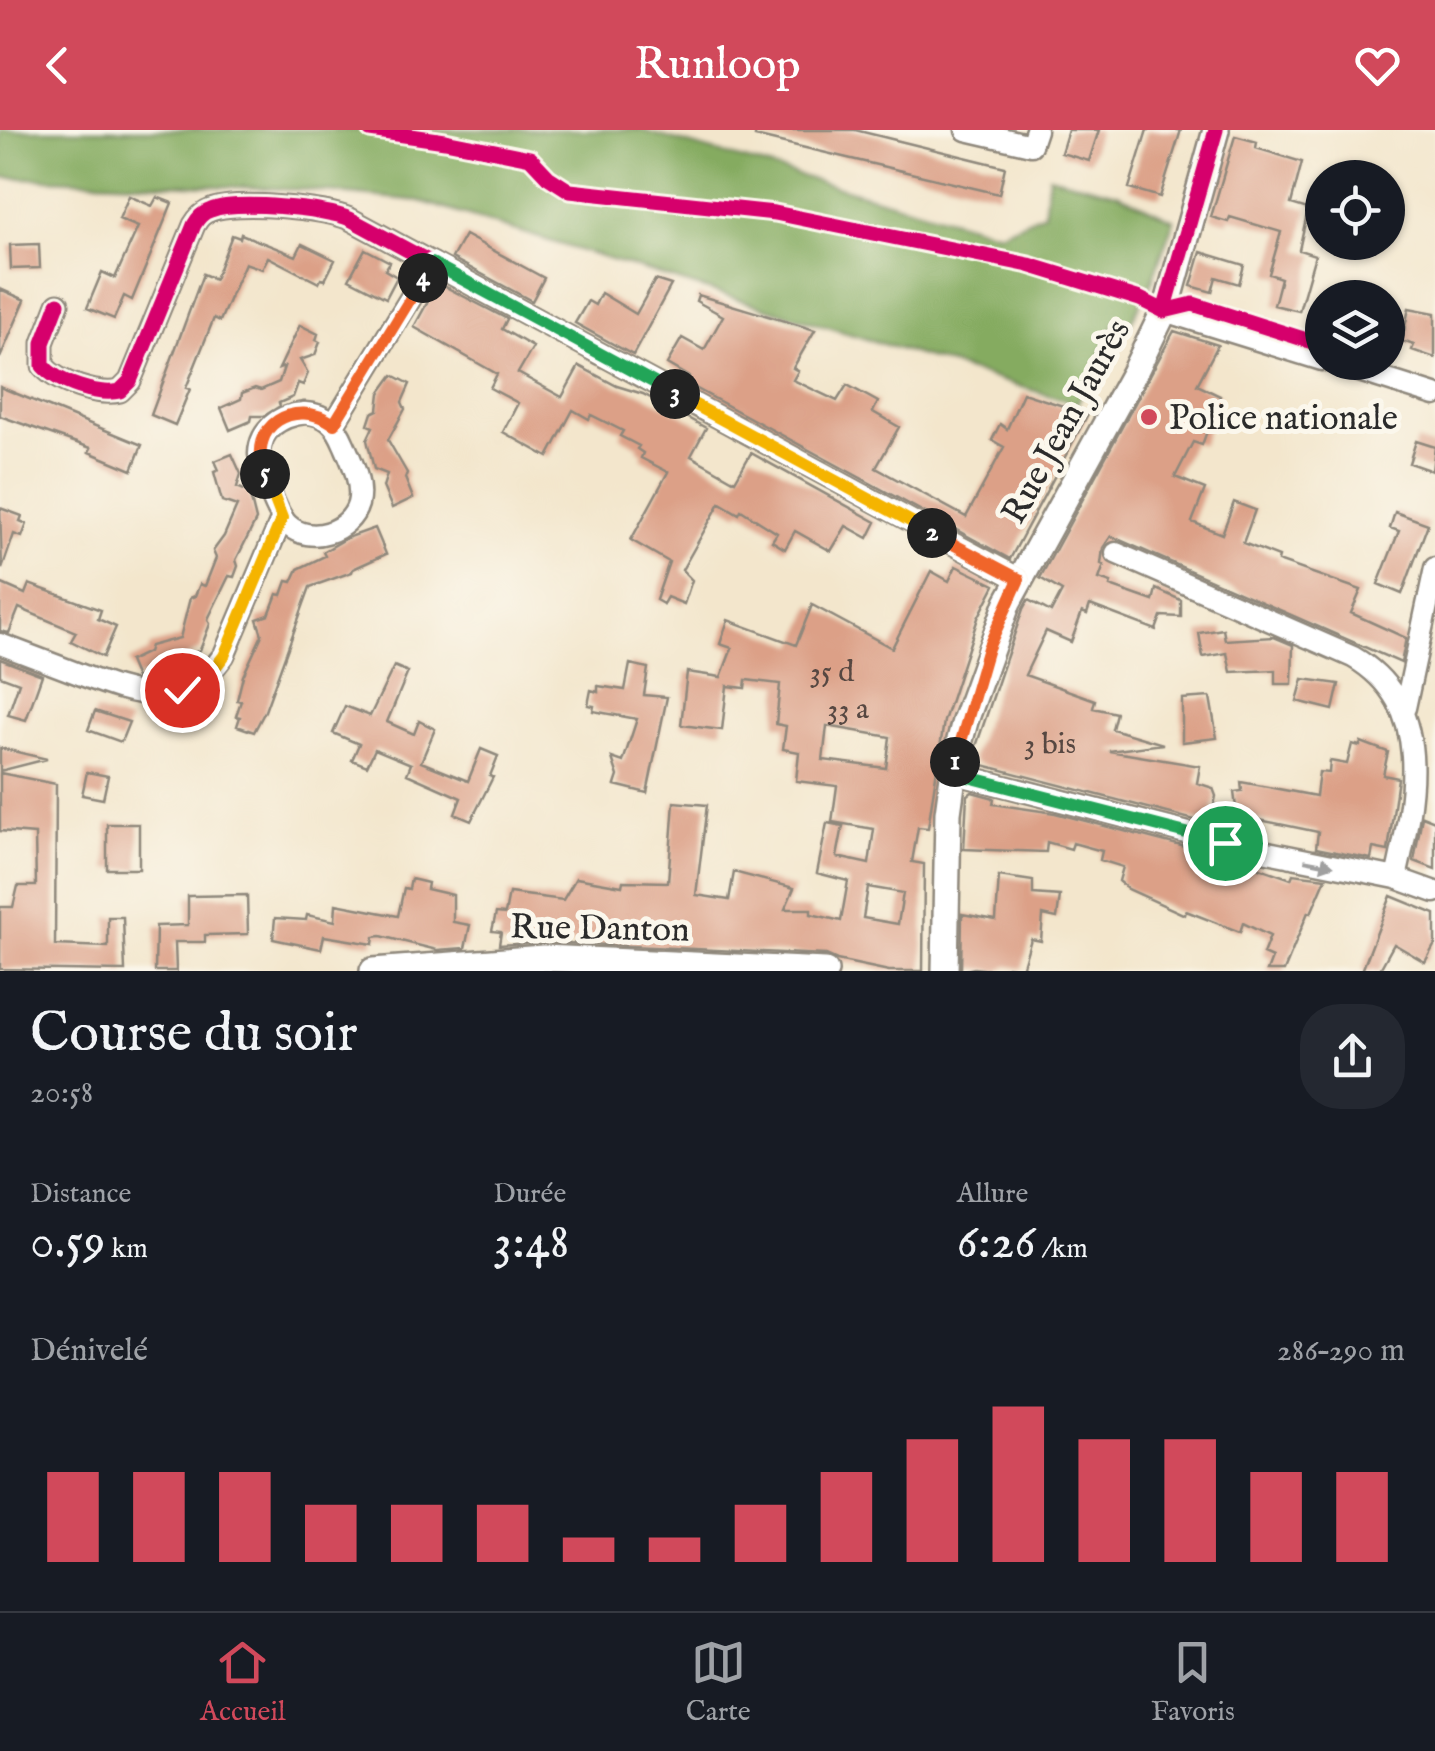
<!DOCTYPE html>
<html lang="fr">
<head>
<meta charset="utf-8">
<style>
	:root { --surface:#171b24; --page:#242831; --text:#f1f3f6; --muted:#9ea1a6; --line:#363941; --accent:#d1495b }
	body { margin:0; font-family:"IM FELL English",serif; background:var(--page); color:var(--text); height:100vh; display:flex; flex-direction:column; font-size:38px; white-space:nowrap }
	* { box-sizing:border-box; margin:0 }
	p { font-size:32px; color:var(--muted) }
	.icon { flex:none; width:55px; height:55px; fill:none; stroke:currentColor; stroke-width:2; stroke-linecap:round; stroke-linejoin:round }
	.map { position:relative; height:841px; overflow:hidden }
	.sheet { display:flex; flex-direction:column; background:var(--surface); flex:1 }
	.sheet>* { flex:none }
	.tools { position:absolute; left:1305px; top:30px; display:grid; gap:20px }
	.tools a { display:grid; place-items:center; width:100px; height:100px; border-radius:50%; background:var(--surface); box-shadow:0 2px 8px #0004; font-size:50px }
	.pin { position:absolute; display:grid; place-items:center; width:85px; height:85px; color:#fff; margin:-42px; border:5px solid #fff; border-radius:50%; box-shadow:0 2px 10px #0007 }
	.km { position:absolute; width:50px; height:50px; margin:-25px; border-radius:50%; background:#222; color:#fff; font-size:28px; line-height:50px; text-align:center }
	.round { display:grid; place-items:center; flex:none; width:105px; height:105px; border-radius:40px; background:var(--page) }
	.headline { display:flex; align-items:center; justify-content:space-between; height:170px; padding:0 30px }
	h1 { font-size:55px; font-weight:600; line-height:75px }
	.stats { display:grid; grid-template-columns:repeat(3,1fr); gap:15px; height:170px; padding:10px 30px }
	.stats div { display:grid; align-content:center }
	.stats b { font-size:50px; font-weight:600 }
	.stats small { font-size:28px; font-weight:400 }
	.stats p { font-size:28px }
	.chart { height:280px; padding:20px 30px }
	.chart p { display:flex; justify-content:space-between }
	.chart svg { width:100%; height:180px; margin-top:10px; stroke:var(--accent); stroke-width:6 }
	header { display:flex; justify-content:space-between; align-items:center; height:130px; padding:0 30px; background:var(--accent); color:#fff; font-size:45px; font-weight:600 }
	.tabs { display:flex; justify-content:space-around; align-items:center; height:140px; border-top:2px solid var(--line); background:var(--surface); font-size:28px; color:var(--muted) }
	.tabs a { display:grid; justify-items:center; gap:5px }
	.tabs .selected { color:var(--accent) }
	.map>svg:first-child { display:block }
	.forest { fill:#85ab61; stroke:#586b46; stroke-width:2.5 }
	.building { fill:#dca087; fill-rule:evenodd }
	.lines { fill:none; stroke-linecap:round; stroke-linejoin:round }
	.minor-casing { stroke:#8f887c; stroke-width:25 }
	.tertiary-casing { stroke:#8f887c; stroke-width:30 }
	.minor { stroke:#fff; stroke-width:20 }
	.tertiary { stroke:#fff; stroke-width:25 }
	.cycleway-casing { stroke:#fbf7ec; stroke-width:21 }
	.cycleway { stroke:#d6006c; stroke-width:15 }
	.oneway { fill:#a0a0a0 }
	.split-1-casing { stroke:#fff; stroke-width:20 }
	.split-2-casing { stroke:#fff; stroke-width:20 }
	.split-3-casing { stroke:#fff; stroke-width:20 }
	.split-4-casing { stroke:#fff; stroke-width:20 }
	.split-5-casing { stroke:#fff; stroke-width:20 }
	.split-6-casing { stroke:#fff; stroke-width:20 }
	.split-1 { stroke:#22a559; stroke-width:12 }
	.split-2 { stroke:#f0652b; stroke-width:12 }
	.split-3 { stroke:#f5b400; stroke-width:12 }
	.split-4 { stroke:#22a559; stroke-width:12 }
	.split-5 { stroke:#f0652b; stroke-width:12 }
	.split-6 { stroke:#f5b400; stroke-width:12 }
	.poi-dot { fill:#d1495b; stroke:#fbf7ec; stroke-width:4 }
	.labels { text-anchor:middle; stroke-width:10; stroke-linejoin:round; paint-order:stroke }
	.number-label { font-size:30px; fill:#574842 }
	.poi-label { font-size:35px; fill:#2b2b2b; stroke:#fbf7ec; text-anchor:start }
	.street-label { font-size:35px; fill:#2b2b2b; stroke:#fbf7ec }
</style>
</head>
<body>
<header><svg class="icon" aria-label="back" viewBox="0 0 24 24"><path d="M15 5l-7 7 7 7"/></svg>Runloop<svg class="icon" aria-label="heart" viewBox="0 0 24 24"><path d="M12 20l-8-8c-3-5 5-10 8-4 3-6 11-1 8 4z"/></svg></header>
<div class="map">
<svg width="1435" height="841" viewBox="0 0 1435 841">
	<rect width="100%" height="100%" fill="#fbf7ec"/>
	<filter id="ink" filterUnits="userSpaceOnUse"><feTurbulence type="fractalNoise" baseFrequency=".01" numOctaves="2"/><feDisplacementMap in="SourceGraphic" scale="20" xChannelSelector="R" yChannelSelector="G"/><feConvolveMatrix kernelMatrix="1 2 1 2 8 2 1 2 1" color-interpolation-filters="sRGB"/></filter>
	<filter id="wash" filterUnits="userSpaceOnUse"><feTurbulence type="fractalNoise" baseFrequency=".0048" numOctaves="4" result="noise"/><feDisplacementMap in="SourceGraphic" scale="40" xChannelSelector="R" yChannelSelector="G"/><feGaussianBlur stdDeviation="2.25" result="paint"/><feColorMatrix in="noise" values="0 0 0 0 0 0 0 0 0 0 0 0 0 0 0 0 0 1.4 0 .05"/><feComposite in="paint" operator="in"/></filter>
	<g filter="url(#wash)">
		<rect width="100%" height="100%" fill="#f3e6cc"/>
		<path class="forest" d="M0 0H640L999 103 1044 83 1049 46 1117 63 1174 90 1151 153 1128 198 1116 191 1077 274 420 71 308 60 0 47Z"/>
		<g id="blocks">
			<path class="building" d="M756 0H855L1005 37 999 64 755 6Z
				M1068 0H1099L1089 31 1061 23Z
				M1147 0H1181L1160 67 1129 58Z
				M1235 6 1257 12 1256 18 1302 32 1291 74 1308 79 1299 120 1315 125 1299 181 1274 175 1281 148 1269 144 1281 102 1230 87 1228 92 1211 87Z
				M129 66 152 76 157 67 172 73 132 170 124 166 114 189 87 178 102 142 115 148 138 97 119 89Z
				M241 104 296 126 302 114 335 130 325 150 321 149 319 153 268 127 262 139 245 133 220 191 214 188 186 258 190 259 175 295 151 285 203 144 215 149 232 105 240 108Z
				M465 105 544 148 532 171 452 128Z
				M39 114 40 138 11 139 10 115Z
				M365 119 390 132 385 140 397 147 386 168 349 149Z
				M1201 122 1244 135 1239 154 1216 147 1212 162 1191 156Z
				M655 150 671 155 633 225 575 193 588 171 595 175 601 163 636 184Z
				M438 153 507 189 502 199 533 217 518 243 562 267 579 236 617 256 643 264 706 298 691 326 735 351 751 323 876 392 868 408 846 396 831 421 795 401 785 419 772 411 777 403 741 380 739 384 720 373 682 440 692 450 684 474 667 467 663 474 656 470 669 432 631 410 668 342 641 328 643 323 637 319 639 316 620 306 623 301 591 285 589 289 573 280 548 327 503 302 518 273 490 258 497 244 414 197Z
				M0 159 25 170 0 228Z
				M698 165 815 200 793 238 798 241 793 250 837 271 847 255 878 272 873 282 899 297 876 338 966 387 1004 317 992 310 1000 294 1007 299 1023 263 1088 284 1010 429 686 253 689 247 667 234 682 208 704 220 723 186 696 171Z
				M1409 178 1435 183V228L1412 220 1414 215 1402 211Z
				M300 195 318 204 316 210 320 212 315 225 300 230 308 243 303 255 298 253 293 267 279 273 280 276 264 286H252L251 291 230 300 221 278 241 269 242 263 255 258 261 260 279 252 284 237 279 239Z
				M1174 201 1218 215 1197 255 1220 266 1202 315 1193 312 1175 347 1205 359 1192 392 1222 404 1234 372 1255 380 1243 413 1279 427 1278 431 1361 460 1351 483 1406 508 1401 533 1111 406 1103 418 1101 434 1104 435 1099 449 1111 453 1110 456 1153 471 1156 459 1181 470V487L1161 486 1156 500 1090 475 1087 484 1082 482 1071 512 1046 501 1025 545 1095 570 1093 578 1116 583 1112 599 1163 614 1109 621 1200 636 1197 653 1213 658 1216 666 1210 694 975 633 972 628 1023 479 1028 470 1051 482 1062 461 1040 448Z
				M393 245 410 254 402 272 405 279 388 310 407 343 405 348 413 368 392 378 383 357 387 344 374 339 367 310 373 297 368 295 372 283 378 280 380 263Z
				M0 257 142 315 132 340 89 322 91 318 0 286Z
				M1416 311 1435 317 1432 341 1409 333Z
				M232 324 241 344 237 357 249 362 256 390 236 430 238 436 234 447 229 446 208 489 210 494 200 520 187 526 189 530 160 538 157 544 146 549 144 545 136 548 129 531 148 522 150 516 180 508 190 468 195 466 200 454 205 456 216 428 213 421 224 406 237 376 222 371 214 342 219 340 215 331Z
				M0 378 22 386 20 391 27 394 22 407 14 404 2 439Z
				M1395 382 1428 394 1402 464 1378 454 1399 401 1390 398Z
				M375 398 386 424 353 439 352 442 310 457 265 581 254 602 237 596 240 587 236 586 241 571 237 570 243 546 262 505 257 489 269 485 277 464 282 465 287 451 292 452 298 439 325 426 323 422 347 408Z
				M956 436 995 455 978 488 944 591 928 698 918 697 912 732 924 734 923 841H889L837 830 826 825 544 812 499 815 501 802 492 801 496 783 505 784 509 763 563 770 576 748 622 756 623 751 668 752 674 672 707 675 696 765 729 770 734 742 794 758 785 779H811V784L841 791 848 751 817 743 827 693 843 696 837 727 869 734 874 699 832 692 837 656 796 651 799 622 783 619 786 596 776 594 780 554 746 550 745 558 727 556 722 600 681 595 687 542 721 547 732 518 720 514 728 490 796 515 812 475 892 518 931 441 949 451ZM827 596 890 607 886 638 823 630ZM868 757 903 763 898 794 863 788Z
				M0 453 25 464 29 454 101 480 98 489 116 497 103 527 71 511 76 502 19 478 9 503 0 501Z
				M1223 499 1225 510 1274 507 1293 515 1292 554H1275V540L1231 542 1227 523 1203 527 1199 503Z
				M0 529 42 545 26 590 8 585 19 553 0 546Z
				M630 534 648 538 644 565 667 567 647 663 615 655 618 646 612 628 623 632 637 589 593 581 594 576 588 575 591 560 598 562V556L625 560Z
				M394 536 408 542 387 592 414 604 419 591 435 599 421 632 468 651 481 619 498 626 490 646 493 647 471 691 455 684 461 668 407 644 411 634 375 619 367 636 352 630 359 614 333 603 345 576 370 586Z
				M1303 549 1339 554 1333 580 1297 571Z
				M1210 567 1217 608 1182 612V569Z
				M95 581 129 592 121 612 88 600Z
				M1361 612 1388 622 1383 645 1398 648 1388 721 1373 718 1371 729 1316 718 1318 702 1255 689 1257 706 1239 702 1234 662 1242 661 1241 652 1316 666 1319 642 1329 643 1330 631 1347 634 1352 614 1360 616Z
				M0 618 47 629 0 641Z
				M87 642 108 646 103 669 82 665Z
				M0 643 56 654 55 815 108 817V787H123L125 841 0 839V777H13L18 756H36L35 704 0 701Z
				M972 662 994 668 993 674 1055 683 1243 732 1291 749 1293 744 1326 748 1311 783 1308 782 1284 841H1267L1272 828 1263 824 1270 806 1243 793 1240 802 1186 781 1185 785 1128 759 1119 751 1123 737 1100 730 1102 721 1073 713 1071 719 1047 712 1046 722 964 719 967 666Z
				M1422 686 1435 691V739L1414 731Z
				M107 694H139V739H107Z
				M999 746 1033 751V764L1060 766 1057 788 1043 785 1041 811 1031 809 1022 839 1008 836 1000 841 974 838 961 841 962 784 996 790Z
				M411 749 428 753 427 759 453 765V792L470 795 465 818 437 820 381 806 374 807 373 814 324 806 321 819 273 809 275 788 306 790 307 785 335 791 336 774 398 786 404 758 409 759Z
				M247 765 248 804 205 805V812H175L176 841H155L156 796 188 795V766Z
				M1391 766 1435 784V814L1425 832 1394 814 1379 841H1362Z"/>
		</g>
	</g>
	<g filter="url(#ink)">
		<use href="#blocks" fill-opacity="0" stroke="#8f887c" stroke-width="2.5"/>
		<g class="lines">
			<defs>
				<path id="minor" d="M966 0 1031 15 1036 0
					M58 174 43 213V236C58 253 98 266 120 261L130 251 194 95C198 88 202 83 211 80 236 70 325 78 350 89L1019 449
					M1164 181 1322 230
					M1331 232 1435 265
					M305 283C327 284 336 295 344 314 352 332 363 354 358 374 350 402 310 415 288 395 276 384 261 340 259 324 260 298 282 286 305 283Z
					M334 294 432 133
					M1116 423 1353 527C1435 575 1414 668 1396 748
					M0 514C26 524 53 534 79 544 136 566 182 582 224 525L282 388
					M1405 578 1435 438
					M953 643 1243 717 1396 748 1435 762"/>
				<path id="tertiary" d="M373 841 543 828 825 841
					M945 841 948 683 956 625 965 591 1008 472 1134 243 1168 173 1216 0"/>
			</defs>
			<use href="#minor" class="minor-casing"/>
			<use href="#tertiary" class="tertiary-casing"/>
			<use href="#minor" class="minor"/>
			<use href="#tertiary" class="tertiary"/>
			<defs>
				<path id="cycleway" d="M370 0 445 11 530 28 548 47 570 61 775 83 1029 135 1140 169 1164 181 1193 174 1322 215
					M58 174 43 213V236C58 253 98 266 120 261L130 251 194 95C198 88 202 83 211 80 236 70 325 78 350 89L1019 449
					M1164 181 1216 0"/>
			</defs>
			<use href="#cycleway" class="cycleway-casing"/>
			<use href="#cycleway" class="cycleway"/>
		</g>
		<defs><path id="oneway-solid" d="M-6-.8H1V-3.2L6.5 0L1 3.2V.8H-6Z" transform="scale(2.5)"/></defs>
		<use class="oneway" href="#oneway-solid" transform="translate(1319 733) rotate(11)"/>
	</g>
	<g class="lines" filter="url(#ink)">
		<defs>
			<path id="split-1" d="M955 632 953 643 1225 713"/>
			<path id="split-2" d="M932 403 1019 449 988 518 955 632"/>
			<path id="split-3" d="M675 264 932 403"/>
			<path id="split-4" d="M423 148 432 133 675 264"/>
			<path id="split-5" d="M265 344C246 295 295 267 334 294L423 148"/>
			<path id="split-6" d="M182 560 210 544 224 526 282 388 265 344"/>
		</defs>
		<use href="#split-1" class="split-1-casing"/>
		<use href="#split-2" class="split-2-casing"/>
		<use href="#split-3" class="split-3-casing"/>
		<use href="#split-4" class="split-4-casing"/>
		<use href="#split-5" class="split-5-casing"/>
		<use href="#split-6" class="split-6-casing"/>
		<use href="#split-1" class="split-1"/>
		<use href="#split-2" class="split-2"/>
		<use href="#split-3" class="split-3"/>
		<use href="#split-4" class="split-4"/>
		<use href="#split-5" class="split-5"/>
		<use href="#split-6" class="split-6"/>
	</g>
	<circle class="poi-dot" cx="1149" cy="287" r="10"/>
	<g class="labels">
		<g class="number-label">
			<text x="832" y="551">35 d</text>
			<text x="848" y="588">33 a</text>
			<text x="1050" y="623">3 bis</text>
		</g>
		<g class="poi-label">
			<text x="1169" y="299">Police nationale</text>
		</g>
		<g class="street-label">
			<text transform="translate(1065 291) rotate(-61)" y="12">Rue Jean Jaurès</text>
			<text transform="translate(600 797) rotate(1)" y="12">Rue Danton</text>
		</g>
	</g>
</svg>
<div class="tools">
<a><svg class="icon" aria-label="locate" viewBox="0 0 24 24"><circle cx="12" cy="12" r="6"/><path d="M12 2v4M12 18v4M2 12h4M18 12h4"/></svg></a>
<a><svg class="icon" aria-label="layers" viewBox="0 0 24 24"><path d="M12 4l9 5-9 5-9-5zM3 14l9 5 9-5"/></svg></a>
</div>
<div class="pin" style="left:1225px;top:713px;background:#1e9e55"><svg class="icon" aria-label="arrive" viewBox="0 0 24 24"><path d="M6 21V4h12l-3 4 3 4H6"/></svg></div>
<div class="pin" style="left:182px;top:560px;background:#d93025"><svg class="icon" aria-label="check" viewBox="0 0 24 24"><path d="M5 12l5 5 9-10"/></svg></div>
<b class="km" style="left:955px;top:632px">1</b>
<b class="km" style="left:932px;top:403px">2</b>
<b class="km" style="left:675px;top:264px">3</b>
<b class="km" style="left:423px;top:148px">4</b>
<b class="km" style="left:265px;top:344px">5</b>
</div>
<section class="sheet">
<div class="headline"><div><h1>Course du soir</h1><p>20:58</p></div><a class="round"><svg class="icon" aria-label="share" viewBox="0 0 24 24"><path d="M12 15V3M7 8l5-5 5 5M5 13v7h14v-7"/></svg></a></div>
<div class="stats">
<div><p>Distance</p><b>0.59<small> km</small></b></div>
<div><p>Durée</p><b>3:48</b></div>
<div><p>Allure</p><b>6:26<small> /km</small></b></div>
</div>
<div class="chart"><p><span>Dénivelé</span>286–290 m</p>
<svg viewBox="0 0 160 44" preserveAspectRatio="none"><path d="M5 44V22M15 44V22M25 44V22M35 44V30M45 44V30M55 44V30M65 44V38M75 44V38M85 44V30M95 44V22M105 44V14M115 44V6M125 44V14M135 44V14M145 44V22M155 44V22"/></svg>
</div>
</section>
<nav class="tabs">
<a class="selected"><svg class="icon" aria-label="home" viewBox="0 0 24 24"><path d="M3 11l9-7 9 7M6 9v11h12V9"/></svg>Accueil</a>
<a><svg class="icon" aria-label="map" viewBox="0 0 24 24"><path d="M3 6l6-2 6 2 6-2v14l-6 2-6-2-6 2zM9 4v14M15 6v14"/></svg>Carte</a>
<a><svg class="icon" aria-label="saved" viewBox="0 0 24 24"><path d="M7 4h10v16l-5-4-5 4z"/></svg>Favoris</a>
</nav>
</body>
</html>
